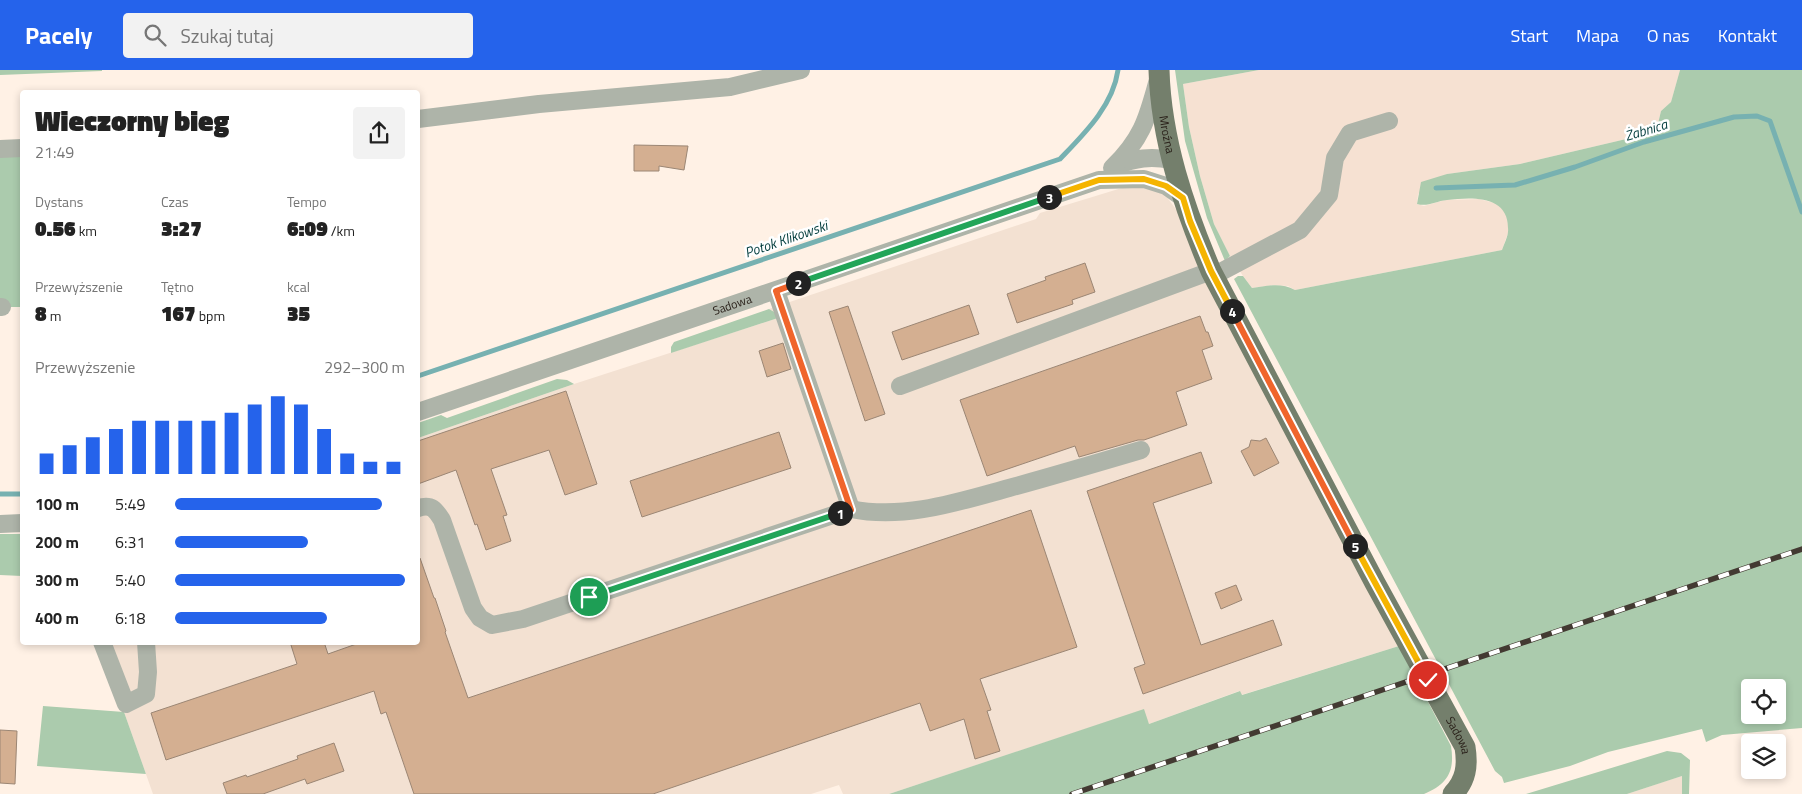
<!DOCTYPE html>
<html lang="pl">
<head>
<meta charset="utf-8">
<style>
	:root { --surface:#fff; --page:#f2f2f2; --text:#222; --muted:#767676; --accent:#2563eb }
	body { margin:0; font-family:"Titillium Web",sans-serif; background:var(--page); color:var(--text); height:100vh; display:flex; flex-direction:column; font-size:19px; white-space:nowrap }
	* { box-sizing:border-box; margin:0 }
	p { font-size:16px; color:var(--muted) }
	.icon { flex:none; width:28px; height:28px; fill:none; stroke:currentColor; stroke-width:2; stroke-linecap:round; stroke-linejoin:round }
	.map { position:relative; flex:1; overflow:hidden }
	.panel { position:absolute; left:20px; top:20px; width:400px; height:555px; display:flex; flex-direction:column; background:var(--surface); border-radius:5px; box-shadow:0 2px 8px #0003 }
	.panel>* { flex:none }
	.fabs { position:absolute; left:1741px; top:609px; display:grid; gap:10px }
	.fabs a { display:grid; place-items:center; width:45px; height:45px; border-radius:5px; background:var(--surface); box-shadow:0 2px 8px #0003; font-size:25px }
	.pin { position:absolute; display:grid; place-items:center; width:42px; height:42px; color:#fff; margin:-21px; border:2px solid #fff; border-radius:50%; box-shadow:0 1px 5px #0007 }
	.km { position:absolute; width:25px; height:25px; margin:-12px; border-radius:50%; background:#222; color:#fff; font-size:14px; line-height:25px; text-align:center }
	.round { display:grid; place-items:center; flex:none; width:52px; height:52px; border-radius:5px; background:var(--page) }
	.headline { display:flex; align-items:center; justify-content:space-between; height:85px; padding:0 15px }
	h1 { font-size:28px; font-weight:800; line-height:38px }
	.stats { display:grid; grid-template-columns:repeat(3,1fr); gap:8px; height:85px; padding:5px 15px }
	.stats div { display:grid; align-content:center }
	.stats b { font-size:21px; font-weight:800 }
	.stats small { font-size:14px; font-weight:400 }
	.stats p { font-size:14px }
	.chart { height:140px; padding:10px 15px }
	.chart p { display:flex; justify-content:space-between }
	.chart svg { width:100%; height:90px; margin-top:5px; stroke:var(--accent); stroke-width:6 }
	ul { padding:0 15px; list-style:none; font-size:16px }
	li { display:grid; grid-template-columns:80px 60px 1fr; align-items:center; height:38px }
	li i { height:12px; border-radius:6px; background:var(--accent) }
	header { display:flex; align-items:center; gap:30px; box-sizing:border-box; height:70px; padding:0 25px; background:var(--accent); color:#fff }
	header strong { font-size:24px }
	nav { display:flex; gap:28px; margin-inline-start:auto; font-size:18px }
	.search { width:350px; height:45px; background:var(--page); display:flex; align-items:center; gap:12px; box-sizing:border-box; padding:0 18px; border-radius:5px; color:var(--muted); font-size:19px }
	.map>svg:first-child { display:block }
	.commercial { fill:#f6e1d2 }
	.built { fill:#f3e1d2 }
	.green { fill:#abcbad; fill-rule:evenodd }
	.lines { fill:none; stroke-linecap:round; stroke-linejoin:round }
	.stream { stroke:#77b1b1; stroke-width:5 }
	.building { fill:#d4af91; stroke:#9b8674 }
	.minor { stroke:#aeb4a9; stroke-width:18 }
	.major { stroke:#747f6c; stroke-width:21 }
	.rail-casing { stroke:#433a32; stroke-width:5.5 }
	.rail { stroke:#fff; stroke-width:4; stroke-dasharray:11; stroke-linecap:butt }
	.split-1-casing { stroke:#fff; stroke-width:10 }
	.split-2-casing { stroke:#fff; stroke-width:10 }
	.split-3-casing { stroke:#fff; stroke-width:10 }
	.split-4-casing { stroke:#fff; stroke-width:10 }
	.split-5-casing { stroke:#fff; stroke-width:10 }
	.split-6-casing { stroke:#fff; stroke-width:10 }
	.split-1 { stroke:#22a559; stroke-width:6 }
	.split-2 { stroke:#f0652b; stroke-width:6 }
	.split-3 { stroke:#22a559; stroke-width:6 }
	.split-4 { stroke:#f5b400; stroke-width:6 }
	.split-5 { stroke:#f0652b; stroke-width:6 }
	.split-6 { stroke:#f5b400; stroke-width:6 }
	.labels { text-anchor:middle; stroke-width:5; stroke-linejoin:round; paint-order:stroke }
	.street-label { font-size:12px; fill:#2a211a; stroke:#fff }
	.water-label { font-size:14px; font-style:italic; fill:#013b3b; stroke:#fff }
</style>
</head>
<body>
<header>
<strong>Pacely</strong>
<div class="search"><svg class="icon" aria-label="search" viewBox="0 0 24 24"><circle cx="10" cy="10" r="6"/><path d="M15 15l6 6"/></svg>Szukaj tutaj</div>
<nav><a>Start</a><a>Mapa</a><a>O nas</a><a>Kontakt</a></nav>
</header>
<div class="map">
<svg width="1802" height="724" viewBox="0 0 1802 724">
	<rect width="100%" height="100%" fill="#fff1e5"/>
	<path class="commercial" d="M1259 0H1680L1671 32 1661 41 1656 62 1520 94 1447 104 1418 124 1417 134 1424 136 1445 130 1479 129 1498 134 1506 143 1509 160 1502 180 1295 220 1288 216 1273 215 1252 218 1243 206 1230 186 1214 154 1200 106 1189 57 1183 14Z"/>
	<path class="built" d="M1125 117 1152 118 1166 126 1178 142 1399 576 1241 625 1239 621 1149 654 1143 640 889 724H843L839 715 811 724H153L124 642 107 573 418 572V368L574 314 778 248 776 243 769 239 1036 149 1040 143Z
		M1682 706V724H1627L1660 713Z"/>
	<path class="green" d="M0 0H102V1L0 5Z
		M1175 0H1259L1183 14 1189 57 1200 106 1214 154 1230 186 1225 191 1207 148 1185 71Z
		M1680 0H1802V658L1722 665 1706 672 1702 659 1608 682 1570 696 1504 713 1502 707 1495 701 1234 209 1238 206H1243L1252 218C1267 216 1281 212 1295 220L1502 180C1504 174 1509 165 1508 158 1508 125 1472 127 1447 130 1436 131 1428 137 1417 134L1421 112 1447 104 1520 94 1656 62 1661 41 1671 32ZM1750 618H1778V645H1750Z
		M22 78V237H0V79Z
		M769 239 776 243 778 248 671 283V277L674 272Z
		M557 309 567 310 574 314 418 368V353L441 345 447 348Z
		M0 464H22V506L0 505Z
		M1399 576 1451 676C1455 701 1448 714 1424 724H889L1144 639 1149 654 1240 621 1242 625Z
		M43 636 124 642 146 704 37 696Z
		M1667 681 1681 683 1690 690 1689 724H1682V706L1627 724H1526Z"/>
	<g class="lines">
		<path class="stream" d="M1436 118 1515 115 1575 97 1644 72 1734 47 1757 46 1770 51 1802 142
			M418 306 1060 89C1084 64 1113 36 1118 0
			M0 424H22"/>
	</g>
	<path class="building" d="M634 75 688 76 684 100 659 96V101H634Z
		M1085 193 1095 222 1072 230 1073 234 1017 253 1007 224 1046 210 1045 207Z
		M969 235 979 264 902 290 892 262Z
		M848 236 885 344 865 351 829 242Z
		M1200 246 1206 262H1208L1213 276 1202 280 1212 309 1176 322 1187 355 1144 370H1138L1079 387 1075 376 987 406 960 330Z
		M783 273 791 299 767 307 759 281Z
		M566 321 597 414 565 425 549 380 491 399 507 445 503 446 511 471 486 480 477 454 475 455 456 400 418 414V371Z
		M779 362 791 398 642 447 630 411Z
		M1266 368 1279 393 1254 406 1241 381 1249 377 1251 370 1260 371Z
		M1201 382 1212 413 1153 433 1201 575 1273 550 1282 575 1143 624 1134 598 1145 594 1087 421Z
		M1031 440 1077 577 980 609 991 640 987 641 1000 681 975 689 964 649 930 661 920 633 653 724H414L386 642 381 644 374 621 166 690 151 643 297 594 290 572H324L328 584 362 572H418V488H420L434 528H435L446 561 445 562 468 628Z
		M1236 515 1242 530 1221 539 1215 523Z
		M0 660 17 661 15 714 0 713Z
		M334 673 344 701 307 714 305 709 263 724H227L223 713 246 705 247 707 298 689 297 686Z"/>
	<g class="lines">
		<g class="minor">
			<path d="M418 49 539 34 730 17 801 0"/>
			<path d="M0 79 22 78"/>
			<path d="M1116 96C1135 88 1151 86 1171 90"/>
			<path d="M1112 98C1141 70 1147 50 1157 13"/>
			<path d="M1213 206 1300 160 1329 125 1335 88 1350 63 1389 51"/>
			<path d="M0 237H2"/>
			<path d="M900 316 1211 201"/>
			<path id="s1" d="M418 342 1099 110 1144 109 1166 116 1183 128"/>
			<path d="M418 438C432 434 435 439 442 450L473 538 480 548 492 555 523 549 851 439 776 221"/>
			<path d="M851 439C904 450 958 432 1009 418 1053 406 1097 393 1141 380"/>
			<path d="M0 454 22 453"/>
			<path d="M102 572 126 634 146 624 148 602 146 572"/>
		</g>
		<path class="major" id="s2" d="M1159 0C1161 70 1184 137 1211 201L1375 513 1465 677C1468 696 1466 710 1453 724"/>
		<defs>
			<path id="rail" d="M1072 724 1802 479"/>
		</defs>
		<use href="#rail" class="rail-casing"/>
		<use href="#rail" class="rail"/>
	</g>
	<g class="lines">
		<defs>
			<path id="split-1" d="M589 527 840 443"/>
			<path id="split-2" d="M798 213 776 221 851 440 840 443"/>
			<path id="split-3" d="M798 213 1049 127"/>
			<path id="split-4" d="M1049 127 1099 110 1144 109 1166 116 1183 128 1190 151 1211 201 1232 241"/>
			<path id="split-5" d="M1232 241 1355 476"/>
			<path id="split-6" d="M1355 476 1428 610"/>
		</defs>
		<use href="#split-1" class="split-1-casing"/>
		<use href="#split-2" class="split-2-casing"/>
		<use href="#split-3" class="split-3-casing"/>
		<use href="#split-4" class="split-4-casing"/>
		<use href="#split-5" class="split-5-casing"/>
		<use href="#split-6" class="split-6-casing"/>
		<use href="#split-1" class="split-1"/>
		<use href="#split-2" class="split-2"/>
		<use href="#split-3" class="split-3"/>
		<use href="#split-4" class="split-4"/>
		<use href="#split-5" class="split-5"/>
		<use href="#split-6" class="split-6"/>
	</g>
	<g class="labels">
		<g class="street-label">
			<text dy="4" stroke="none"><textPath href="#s2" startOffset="65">Mroźna</textPath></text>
			<text dy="4" stroke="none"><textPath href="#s1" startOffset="332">Sadowa</textPath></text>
			<text dy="4" stroke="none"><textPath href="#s2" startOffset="735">Sadowa</textPath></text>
		</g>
		<g class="water-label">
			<text transform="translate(1646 60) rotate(-17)" y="5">Żabnica</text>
			<text transform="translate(786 169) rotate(-19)" y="5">Potok Klikowski</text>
		</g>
	</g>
</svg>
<div class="fabs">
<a><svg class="icon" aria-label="locate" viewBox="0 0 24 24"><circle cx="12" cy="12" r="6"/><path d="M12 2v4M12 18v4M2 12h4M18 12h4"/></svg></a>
<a><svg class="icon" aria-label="layers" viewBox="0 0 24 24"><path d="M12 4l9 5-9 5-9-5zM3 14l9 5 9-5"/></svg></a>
</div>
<div class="pin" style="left:589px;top:527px;background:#1e9e55"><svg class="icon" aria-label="arrive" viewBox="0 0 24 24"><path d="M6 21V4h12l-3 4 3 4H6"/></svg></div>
<div class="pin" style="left:1428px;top:610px;background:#d93025"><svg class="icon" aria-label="check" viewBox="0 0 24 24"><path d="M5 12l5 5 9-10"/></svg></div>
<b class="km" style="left:840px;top:443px">1</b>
<b class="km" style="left:798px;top:213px">2</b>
<b class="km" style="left:1049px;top:127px">3</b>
<b class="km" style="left:1232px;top:241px">4</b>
<b class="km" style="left:1355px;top:476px">5</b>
<section class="panel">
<div class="headline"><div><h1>Wieczorny bieg</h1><p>21:49</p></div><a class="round"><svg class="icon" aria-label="share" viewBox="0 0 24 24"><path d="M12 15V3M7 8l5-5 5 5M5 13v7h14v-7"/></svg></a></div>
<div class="stats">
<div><p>Dystans</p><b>0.56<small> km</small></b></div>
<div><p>Czas</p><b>3:27</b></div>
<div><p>Tempo</p><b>6:09<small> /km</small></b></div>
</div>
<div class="stats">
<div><p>Przewyższenie</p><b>8<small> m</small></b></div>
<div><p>Tętno</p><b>167<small> bpm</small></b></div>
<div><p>kcal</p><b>35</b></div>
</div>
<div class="chart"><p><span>Przewyższenie</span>292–300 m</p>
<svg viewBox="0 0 160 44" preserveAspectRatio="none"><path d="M5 44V34M15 44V30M25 44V26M35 44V22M45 44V18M55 44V18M65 44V18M75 44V18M85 44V14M95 44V10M105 44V6M115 44V10M125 44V22M135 44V34M145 44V38M155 44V38"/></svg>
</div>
<ul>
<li><b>100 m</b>5:49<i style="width:90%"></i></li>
<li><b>200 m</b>6:31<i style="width:58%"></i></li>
<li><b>300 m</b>5:40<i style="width:100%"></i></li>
<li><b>400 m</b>6:18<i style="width:66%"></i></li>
</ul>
</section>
</div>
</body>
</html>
